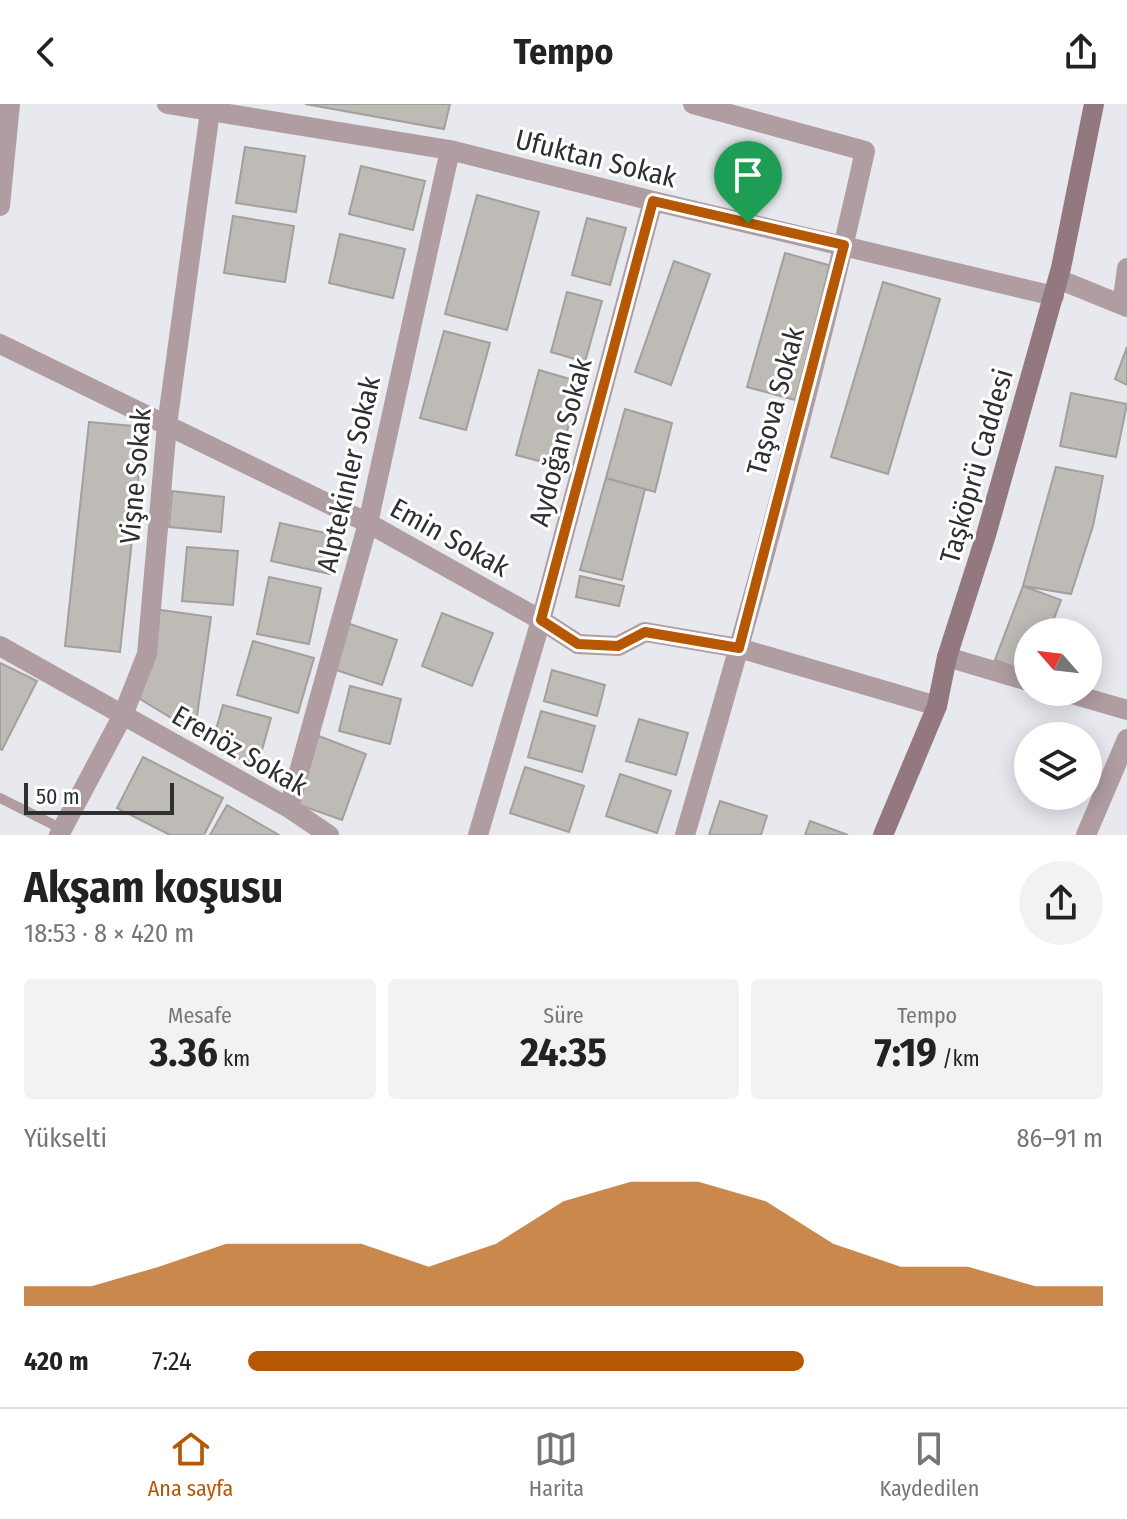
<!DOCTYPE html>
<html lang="tr">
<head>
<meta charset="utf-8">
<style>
	:root { --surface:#fff; --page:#f2f2f2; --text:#222; --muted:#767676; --line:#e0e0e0; --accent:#b55703 }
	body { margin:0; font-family:"Fira Sans Condensed",sans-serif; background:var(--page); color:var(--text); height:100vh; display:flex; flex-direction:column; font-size:30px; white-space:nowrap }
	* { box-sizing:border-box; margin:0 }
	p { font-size:26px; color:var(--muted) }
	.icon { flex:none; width:44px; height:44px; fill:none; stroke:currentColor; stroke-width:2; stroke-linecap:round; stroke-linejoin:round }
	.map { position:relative; height:731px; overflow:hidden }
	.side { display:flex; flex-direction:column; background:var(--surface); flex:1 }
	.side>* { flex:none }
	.needle { width:52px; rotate:298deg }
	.controls { position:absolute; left:1014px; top:514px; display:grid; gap:16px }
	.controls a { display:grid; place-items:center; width:88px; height:88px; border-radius:50%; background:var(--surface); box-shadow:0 4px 20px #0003; font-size:40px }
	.scale { position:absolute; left:24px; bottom:20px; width:150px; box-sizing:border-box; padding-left:8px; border:4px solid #2e2f31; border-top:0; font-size:22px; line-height:28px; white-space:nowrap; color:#2e2f31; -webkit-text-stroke:6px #fff; paint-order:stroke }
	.pin { position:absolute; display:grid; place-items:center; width:68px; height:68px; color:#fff; margin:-82px -34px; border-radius:50% 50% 50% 0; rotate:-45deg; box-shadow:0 0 8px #0007 }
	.pin .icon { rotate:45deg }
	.round { display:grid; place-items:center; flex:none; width:84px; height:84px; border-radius:42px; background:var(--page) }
	.headline { display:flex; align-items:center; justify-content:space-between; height:136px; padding:0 24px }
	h1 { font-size:44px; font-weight:700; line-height:60px }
	.metrics { display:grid; grid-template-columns:repeat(3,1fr); gap:12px; height:136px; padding:8px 24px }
	.metrics div { display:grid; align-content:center; border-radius:8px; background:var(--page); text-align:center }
	.metrics b { font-size:40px; font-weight:700 }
	.metrics small { font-size:22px; font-weight:400 }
	.metrics p { font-size:22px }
	.chart { height:224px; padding:16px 24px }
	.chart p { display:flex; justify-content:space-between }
	.chart svg { width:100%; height:144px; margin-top:8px; fill:var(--accent); opacity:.7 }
	ul { padding:0 24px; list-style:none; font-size:26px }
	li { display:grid; grid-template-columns:128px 96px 1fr; align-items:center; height:60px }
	li i { height:20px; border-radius:10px; background:var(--accent) }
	header { display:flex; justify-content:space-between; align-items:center; height:104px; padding:0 24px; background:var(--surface); font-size:36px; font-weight:700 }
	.tabs { display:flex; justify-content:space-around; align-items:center; height:112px; border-top:2px solid var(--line); background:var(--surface); font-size:22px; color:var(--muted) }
	.tabs a { display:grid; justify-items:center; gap:4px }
	.tabs .current { color:var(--accent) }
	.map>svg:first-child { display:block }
	.building { fill:#bebab6; stroke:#a3a09b; stroke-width:2 }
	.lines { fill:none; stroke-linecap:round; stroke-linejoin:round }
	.lane { stroke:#b09da2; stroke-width:10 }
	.street { stroke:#b09da2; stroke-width:20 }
	.secondary { stroke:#94787f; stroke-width:20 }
	.route-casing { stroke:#fff; stroke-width:16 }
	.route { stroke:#b55703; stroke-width:10 }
	.labels { text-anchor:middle; stroke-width:6; stroke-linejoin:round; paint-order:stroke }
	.street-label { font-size:28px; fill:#2e2f31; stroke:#fff }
</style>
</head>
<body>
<header><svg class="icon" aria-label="back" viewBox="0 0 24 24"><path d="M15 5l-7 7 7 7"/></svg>Tempo<svg class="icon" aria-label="share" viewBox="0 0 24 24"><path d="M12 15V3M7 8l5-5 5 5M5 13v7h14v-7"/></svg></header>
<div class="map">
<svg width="1127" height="731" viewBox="0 0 1127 731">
	<rect width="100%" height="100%" fill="#e7e9ef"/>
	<path class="building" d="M305 0H450L444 25Z
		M245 43 305 52 296 108 236 99Z
		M361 62 425 77 413 126 349 110Z
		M477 91 539 108 507 226 445 210Z
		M233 112 294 122 285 178 224 169Z
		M587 114 626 124 610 181 572 171Z
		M340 130 405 145 393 194 329 179Z
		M785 149 832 162 795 296 747 283Z
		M674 157 710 170 671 281 635 268Z
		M883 178 940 195 888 370 831 353Z
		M567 188 602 197 585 258 551 248Z
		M444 227 490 239 466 326 420 314Z
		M1127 243V281L1115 275Z
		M539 266 580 278 558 362 516 351Z
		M1071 289 1127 300 1116 353 1060 342Z
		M625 305 672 319 655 388 606 374Z
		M89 318 144 323 120 548 65 542Z
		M1056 363 1103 372 1093 422 1071 490 1023 482Z
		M606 374 645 385 622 476 580 466Z
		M172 387 224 393 221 428 169 423Z
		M280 419 339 432 330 470 271 457Z
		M187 443 238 447 233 501 182 497Z
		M580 472 624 482 619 502 576 493Z
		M269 473 321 484 309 540 257 530Z
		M1023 482 1061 496 1049 528H1028V568L995 556Z
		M154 505 211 513 197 612 191 622 183 621 140 595Z
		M442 509 493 529 472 582 422 562Z
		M341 517 397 536 382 581 333 565Z
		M253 537 314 554 298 609 237 591Z
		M0 559 37 577 2 646 0 645Z
		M552 566 605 581 597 612 544 597Z
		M350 582 401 595 390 640 339 627Z
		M223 601 271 614 258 660 224 650 227 640 213 636Z
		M541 607 595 622 582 668 528 653Z
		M639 615 688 629 676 671 626 657Z
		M316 631 366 650 342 716 291 698Z
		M143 653 223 694 204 731H170L117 704Z
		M525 663 584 682 569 728 510 709Z
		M620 670 671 687 657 729 606 712Z
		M720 697 767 712 761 731H709Z
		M227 701 279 731H210Z
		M810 717 848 731H805Z"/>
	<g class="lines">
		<path class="lane" d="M0 694 62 725"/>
		<path class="street" d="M167 0 450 46 653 97 1054 192
			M0 102 10 0
			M1058 175 1127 203
			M1122 201 1127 164
			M0 240 368 419 541 516 578 540 618 542 645 528 739 544 937 602
			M0 542 289 704 329 731
			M947 553 1028 577
			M1065 588 1127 606
			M289 704 368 419 450 46
			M59 731 123 611 147 550 167 321 211 0
			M478 731 541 516 653 97
			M685 731C751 505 814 277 865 47L693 0
			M1086 731 1127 635"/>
		<path class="secondary" d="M883 731 937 602 947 553 986 431 1061 164 1094 0"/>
	</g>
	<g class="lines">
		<defs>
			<path id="route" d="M653 97 844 141 739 544 645 528 618 542 578 540 541 516Z"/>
		</defs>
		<use href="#route" class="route-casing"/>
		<use href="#route" class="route"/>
	</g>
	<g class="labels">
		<g class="street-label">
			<text transform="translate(596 54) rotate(14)" y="10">Ufuktan Sokak</text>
			<text transform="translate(775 297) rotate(-75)" y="10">Taşova Sokak</text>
			<text transform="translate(560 338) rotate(-75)" y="10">Aydoğan Sokak</text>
			<text transform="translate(976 362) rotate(-74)" y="10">Taşköprü Caddesi</text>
			<text transform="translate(348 370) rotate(-77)" y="10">Alptekinler Sokak</text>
			<text transform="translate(135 372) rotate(-85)" y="10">Vişne Sokak</text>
			<text transform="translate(450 433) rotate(29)" y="10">Emin Sokak</text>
			<text transform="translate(240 646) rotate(30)" y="10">Erenöz Sokak</text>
		</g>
	</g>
</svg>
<div class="controls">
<a><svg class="needle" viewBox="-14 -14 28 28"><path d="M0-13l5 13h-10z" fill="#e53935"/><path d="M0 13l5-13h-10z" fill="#767676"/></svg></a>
<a><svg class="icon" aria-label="layers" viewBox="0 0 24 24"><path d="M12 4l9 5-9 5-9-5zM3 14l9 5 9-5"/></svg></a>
</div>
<div class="scale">50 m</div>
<div class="pin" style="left:748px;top:119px;background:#1e9e55"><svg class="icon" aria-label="arrive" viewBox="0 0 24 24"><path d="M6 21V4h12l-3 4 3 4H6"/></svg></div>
</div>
<section class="side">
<div class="headline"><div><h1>Akşam koşusu</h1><p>18:53 · 8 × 420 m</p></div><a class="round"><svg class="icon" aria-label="share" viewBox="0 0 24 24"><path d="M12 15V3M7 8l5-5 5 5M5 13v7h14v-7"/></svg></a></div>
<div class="metrics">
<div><p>Mesafe</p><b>3.36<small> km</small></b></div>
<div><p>Süre</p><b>24:35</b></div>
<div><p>Tempo</p><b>7:19<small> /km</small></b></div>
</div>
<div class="chart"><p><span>Yükselti</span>86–91 m</p>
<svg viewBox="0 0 160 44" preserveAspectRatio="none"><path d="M0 44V38L10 38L20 32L30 25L40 25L50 25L60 32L70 25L80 12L90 6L100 6L110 12L120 25L130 32L140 32L150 38L160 38V44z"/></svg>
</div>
<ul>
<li><b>420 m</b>7:24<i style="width:65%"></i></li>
</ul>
</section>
<nav class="tabs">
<a class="current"><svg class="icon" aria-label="home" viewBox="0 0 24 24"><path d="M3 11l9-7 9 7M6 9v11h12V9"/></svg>Ana sayfa</a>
<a><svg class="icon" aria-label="map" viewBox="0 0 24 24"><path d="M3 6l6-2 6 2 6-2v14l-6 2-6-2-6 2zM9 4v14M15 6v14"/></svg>Harita</a>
<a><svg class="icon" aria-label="saved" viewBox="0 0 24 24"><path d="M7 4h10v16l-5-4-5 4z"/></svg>Kaydedilen</a>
</nav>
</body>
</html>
